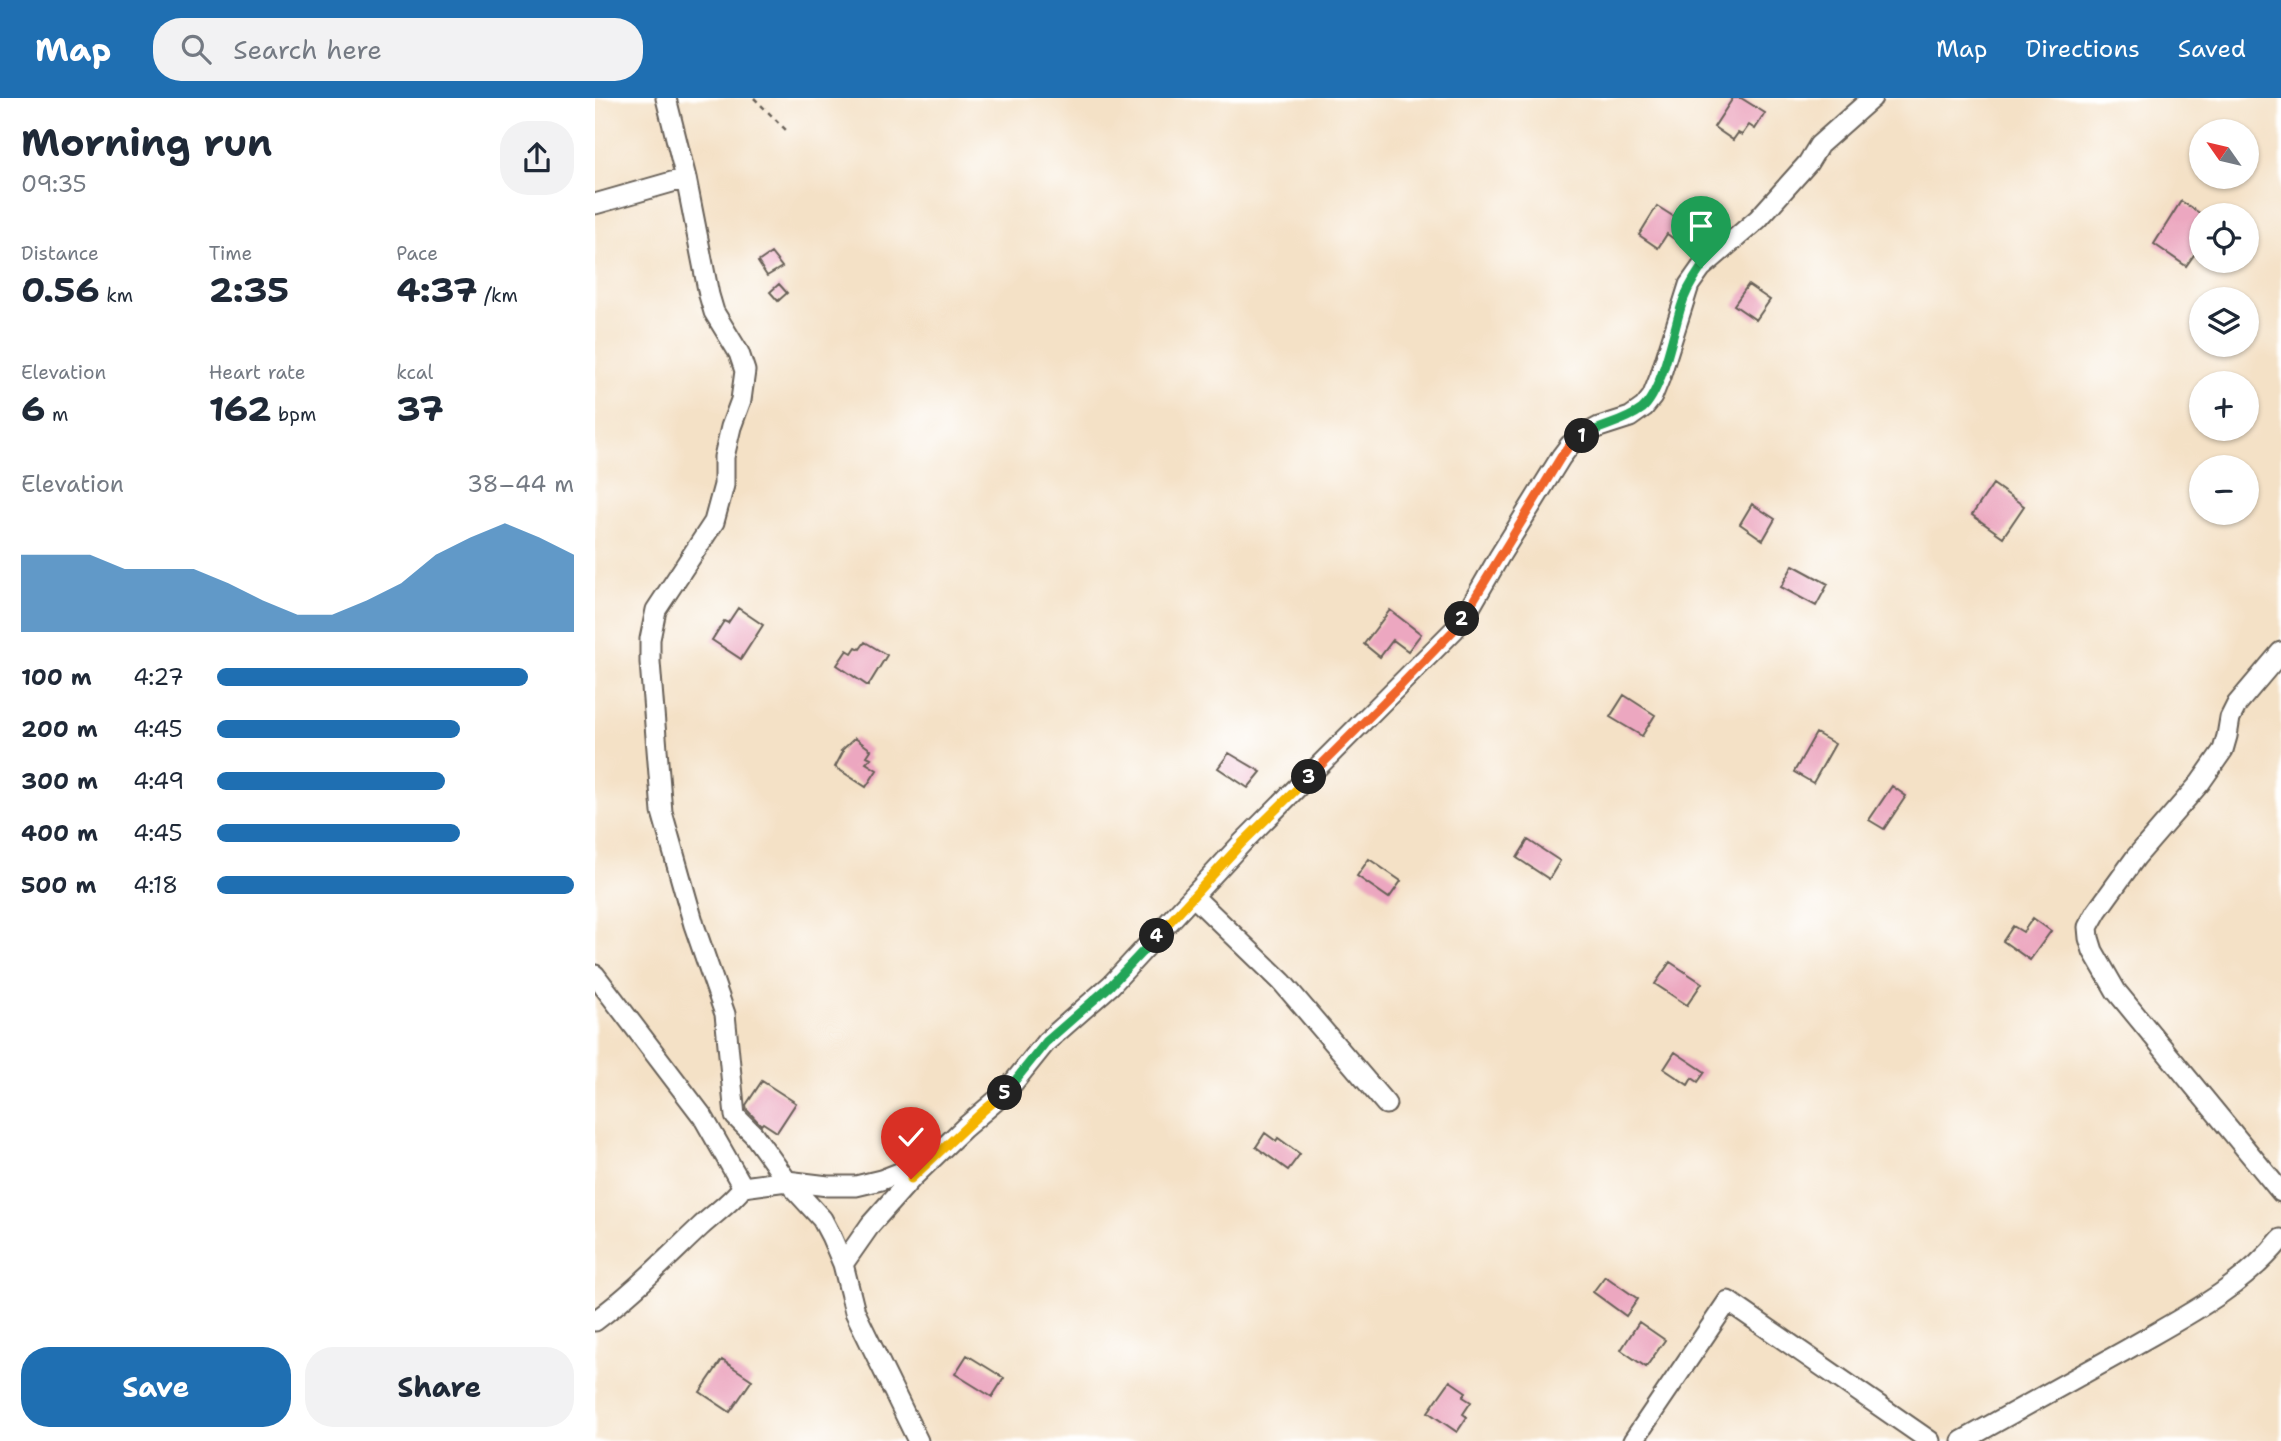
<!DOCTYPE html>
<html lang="en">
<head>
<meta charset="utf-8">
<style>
	:root { --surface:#fff; --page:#f2f2f3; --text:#1f2937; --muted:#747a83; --accent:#1f6fb2 }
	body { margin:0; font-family:"Shantell Sans",sans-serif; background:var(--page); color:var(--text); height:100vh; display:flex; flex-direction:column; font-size:26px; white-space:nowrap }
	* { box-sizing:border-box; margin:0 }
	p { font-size:23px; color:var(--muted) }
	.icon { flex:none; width:38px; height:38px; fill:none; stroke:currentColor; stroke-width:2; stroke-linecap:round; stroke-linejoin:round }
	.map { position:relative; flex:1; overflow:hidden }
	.sheet { display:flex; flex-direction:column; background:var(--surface); width:595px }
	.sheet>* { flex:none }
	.needle { width:46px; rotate:304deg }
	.tools { position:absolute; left:1594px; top:21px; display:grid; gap:14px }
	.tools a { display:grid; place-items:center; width:70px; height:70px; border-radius:50%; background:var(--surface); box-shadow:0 2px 5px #0004; font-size:35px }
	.pin { position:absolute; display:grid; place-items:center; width:60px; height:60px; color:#fff; margin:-72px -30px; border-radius:50% 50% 50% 0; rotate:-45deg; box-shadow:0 0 7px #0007 }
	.pin .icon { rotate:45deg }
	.km { position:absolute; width:35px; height:35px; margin:-18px; border-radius:50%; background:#222; color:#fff; font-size:19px; line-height:35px; text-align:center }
	.round { display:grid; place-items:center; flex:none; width:74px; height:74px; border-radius:28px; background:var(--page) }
	.overview { display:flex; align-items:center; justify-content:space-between; height:119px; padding:0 21px }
	h1 { font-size:38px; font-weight:700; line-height:52px }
	.metrics { display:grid; grid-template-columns:repeat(3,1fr); gap:10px; height:119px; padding:7px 21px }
	.metrics div { display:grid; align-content:center }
	.metrics b { font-size:35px; font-weight:700 }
	.metrics small { font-size:19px; font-weight:400 }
	.metrics p { font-size:19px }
	.chart { height:196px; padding:14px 21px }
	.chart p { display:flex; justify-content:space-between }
	.chart svg { width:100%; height:126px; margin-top:7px; fill:var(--accent); opacity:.7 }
	.button { display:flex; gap:14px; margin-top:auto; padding:14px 21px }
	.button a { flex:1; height:80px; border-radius:28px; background:var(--accent); color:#fff; font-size:28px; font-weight:700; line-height:80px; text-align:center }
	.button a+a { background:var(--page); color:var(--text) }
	ul { padding:0 21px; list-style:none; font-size:23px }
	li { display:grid; grid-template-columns:112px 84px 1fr; align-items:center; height:52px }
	li i { height:18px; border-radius:9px; background:var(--accent) }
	header { display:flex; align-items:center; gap:42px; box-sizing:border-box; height:98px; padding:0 35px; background:var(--accent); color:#fff }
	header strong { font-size:33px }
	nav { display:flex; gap:38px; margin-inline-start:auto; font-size:24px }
	.search { width:490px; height:63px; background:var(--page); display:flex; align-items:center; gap:18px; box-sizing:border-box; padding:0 24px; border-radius:28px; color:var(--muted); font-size:26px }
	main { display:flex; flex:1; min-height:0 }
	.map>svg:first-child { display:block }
	.building { fill:#eca7c0 }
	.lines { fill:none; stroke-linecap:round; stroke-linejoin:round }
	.minor-casing { stroke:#686158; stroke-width:23 }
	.path { stroke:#686158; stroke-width:2.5; stroke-dasharray:5 5; stroke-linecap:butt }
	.minor { stroke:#fff; stroke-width:19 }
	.split-1-casing { stroke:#fff; stroke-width:14 }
	.split-2-casing { stroke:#fff; stroke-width:14 }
	.split-3-casing { stroke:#fff; stroke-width:14 }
	.split-4-casing { stroke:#fff; stroke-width:14 }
	.split-5-casing { stroke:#fff; stroke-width:14 }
	.split-6-casing { stroke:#fff; stroke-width:14 }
	.split-1 { stroke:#22a559; stroke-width:9 }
	.split-2 { stroke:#f0652b; stroke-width:9 }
	.split-3 { stroke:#f0652b; stroke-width:9 }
	.split-4 { stroke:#f5b400; stroke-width:9 }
	.split-5 { stroke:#22a559; stroke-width:9 }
	.split-6 { stroke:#f5b400; stroke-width:9 }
</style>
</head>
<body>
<header>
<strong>Map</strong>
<div class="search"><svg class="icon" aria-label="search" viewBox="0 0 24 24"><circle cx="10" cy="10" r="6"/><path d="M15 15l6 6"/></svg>Search here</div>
<nav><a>Map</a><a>Directions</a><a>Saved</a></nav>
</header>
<main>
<section class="sheet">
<div class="overview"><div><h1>Morning run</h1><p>09:35</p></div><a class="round"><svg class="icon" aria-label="share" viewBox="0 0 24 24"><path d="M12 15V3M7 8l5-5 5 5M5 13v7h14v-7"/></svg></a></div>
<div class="metrics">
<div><p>Distance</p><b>0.56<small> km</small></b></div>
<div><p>Time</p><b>2:35</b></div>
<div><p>Pace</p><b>4:37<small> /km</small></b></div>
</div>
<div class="metrics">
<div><p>Elevation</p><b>6<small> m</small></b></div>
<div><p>Heart rate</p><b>162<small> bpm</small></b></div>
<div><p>kcal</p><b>37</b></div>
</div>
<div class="chart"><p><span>Elevation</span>38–44 m</p>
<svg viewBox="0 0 160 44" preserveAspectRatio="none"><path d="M0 44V17L10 17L20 17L30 22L40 22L50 22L60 27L70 33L80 38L90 38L100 33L110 27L120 17L130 11L140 6L150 11L160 17V44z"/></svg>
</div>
<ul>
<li><b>100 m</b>4:27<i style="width:87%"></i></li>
<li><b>200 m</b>4:45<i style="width:68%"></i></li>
<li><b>300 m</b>4:49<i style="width:64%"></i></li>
<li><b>400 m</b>4:45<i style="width:68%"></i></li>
<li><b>500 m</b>4:18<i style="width:100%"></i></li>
</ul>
<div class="button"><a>Save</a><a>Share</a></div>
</section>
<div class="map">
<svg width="1686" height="1343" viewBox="0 0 1686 1343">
	<rect width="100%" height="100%" fill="#fff"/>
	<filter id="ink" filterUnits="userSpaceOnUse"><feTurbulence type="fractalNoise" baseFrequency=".0143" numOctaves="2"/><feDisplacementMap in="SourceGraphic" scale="14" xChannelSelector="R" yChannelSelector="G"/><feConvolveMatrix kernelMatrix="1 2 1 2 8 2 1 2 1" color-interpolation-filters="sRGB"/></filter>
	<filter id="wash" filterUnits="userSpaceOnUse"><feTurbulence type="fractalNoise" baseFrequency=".00686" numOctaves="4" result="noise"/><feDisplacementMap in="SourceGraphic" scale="28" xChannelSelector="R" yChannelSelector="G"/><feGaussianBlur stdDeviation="1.57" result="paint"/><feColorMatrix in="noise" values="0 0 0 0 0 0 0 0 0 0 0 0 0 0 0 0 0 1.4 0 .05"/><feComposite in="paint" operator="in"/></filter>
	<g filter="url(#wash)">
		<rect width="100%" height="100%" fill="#f4e1c6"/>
		<g id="blocks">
			<path class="building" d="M1138 0H1146L1170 15 1160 31 1154 27 1147 37 1143 35 1138 42 1119 29Z
				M1586 103 1606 116V147L1591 168 1559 146Z
				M1062 108 1092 127 1082 143 1072 136 1063 150 1044 137Z
				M176 155 187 169 172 178 163 164Z
				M184 186 192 195 183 203 175 194Z
				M1153 187 1175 202 1161 222 1139 207Z
				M1398 386 1429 408 1408 439 1377 417Z
				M1157 406 1180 421 1168 442 1145 426Z
				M1198 467 1233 486 1221 508 1186 489Z
				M143 510 168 527 146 561 117 542 129 523 133 525Z
				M795 512 826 536 813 553 798 542 785 559 769 546Z
				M270 544 292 557 273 588 242 567 252 552 257 555 261 549 265 551Z
				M1029 597 1060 617 1047 638 1015 619Z
				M1221 635 1240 646 1218 685 1199 674Z
				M260 640 276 652 272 658 276 660 271 665 282 672 271 689 240 669 248 654 246 653Z
				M634 655 666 674 653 690 623 670Z
				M1297 688 1311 698 1289 731 1274 722Z
				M933 742 965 763 954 781 922 760Z
				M774 761 806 783 794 800 762 778Z
				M1438 820 1456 833 1435 862 1408 843 1418 828 1428 834Z
				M1075 864 1107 885 1092 907 1060 886Z
				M1080 954 1110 974 1103 984 1097 980 1093 987 1069 971Z
				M167 983 201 1005 182 1034 168 1025 166 1027 152 1012 151 1007Z
				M670 1035 681 1043 683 1040 705 1056 693 1072 661 1049Z
				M1010 1178 1043 1201 1031 1218 998 1194Z
				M1044 1224 1070 1242 1051 1269 1026 1252Z
				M372 1257 409 1280 397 1299 360 1276Z
				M127 1262 157 1282 135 1314 105 1294Z
				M855 1283 871 1294 868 1299 876 1304 868 1316 872 1319 862 1334 833 1314Z"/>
		</g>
	</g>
	<g filter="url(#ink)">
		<use href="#blocks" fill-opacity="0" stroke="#686158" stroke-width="2"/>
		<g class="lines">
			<defs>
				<path id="minor" d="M71 0 91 80 114 197 119 214 144 255 150 273 146 302 136 329 129 359V387L119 424 61 512 55 541V564L67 714 99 827 130 916 140 1018 159 1037 192 1083 227 1121 236 1138 248 1166 260 1214 323 1343
					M0 106 91 80
					M1686 554 1642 606 1635 620 1632 638 1628 652 1605 685 1541 759 1502 813 1493 829 1494 840 1498 853 1521 893 1686 1094
					M599 799 687 884 791 1006
					M0 877 108 1019 148 1089
					M248 1166 276 1126 316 1081 369 1030 410 995 451 944 516 887 647 745 859 532 873 513 904 459 966 359 975 347 987 338 1004 329 1035 319 1049 309 1057 299 1065 279 1094 187 1106 170 1163 121 1213 65 1224 47 1277 0
					M0 1223C38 1195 71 1161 105 1129 120 1115 136 1105 148 1089L192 1083 233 1088H261L286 1082 327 1066
					M1038 1343 1133 1203 1335 1343
					M1367 1343C1422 1313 1476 1282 1531 1252 1586 1220 1645 1192 1686 1141"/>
			</defs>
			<use href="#minor" class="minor-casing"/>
			<path class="path" d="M159 0 191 32"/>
			<use href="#minor" class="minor"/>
		</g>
	</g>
	<g class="lines" filter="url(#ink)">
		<defs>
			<path id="split-1" d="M987 338C1006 328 1030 324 1047 311 1067 294 1078 235 1086 209 1090 195 1097 183 1106 170"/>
			<path id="split-2" d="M867 521 966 359 975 347 987 338"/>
			<path id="split-3" d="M714 679 806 587 859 532 867 521"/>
			<path id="split-4" d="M562 838 647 745 714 679"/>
			<path id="split-5" d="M410 995 451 944 516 887 562 838"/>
			<path id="split-6" d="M316 1081 389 1012 410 995"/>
		</defs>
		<use href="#split-1" class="split-1-casing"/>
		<use href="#split-2" class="split-2-casing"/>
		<use href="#split-3" class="split-3-casing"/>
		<use href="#split-4" class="split-4-casing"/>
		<use href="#split-5" class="split-5-casing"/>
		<use href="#split-6" class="split-6-casing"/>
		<use href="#split-1" class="split-1"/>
		<use href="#split-2" class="split-2"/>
		<use href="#split-3" class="split-3"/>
		<use href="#split-4" class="split-4"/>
		<use href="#split-5" class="split-5"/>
		<use href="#split-6" class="split-6"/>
	</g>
</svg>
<div class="tools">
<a><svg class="needle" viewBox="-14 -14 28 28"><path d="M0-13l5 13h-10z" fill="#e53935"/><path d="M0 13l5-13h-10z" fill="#747a83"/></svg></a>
<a><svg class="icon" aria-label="locate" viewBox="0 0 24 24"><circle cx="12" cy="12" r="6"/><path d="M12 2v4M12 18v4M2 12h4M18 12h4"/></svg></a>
<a><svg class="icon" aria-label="layers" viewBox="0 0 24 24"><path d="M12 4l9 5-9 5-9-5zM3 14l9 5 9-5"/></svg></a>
<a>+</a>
<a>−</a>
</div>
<div class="pin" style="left:1106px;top:170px;background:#1e9e55"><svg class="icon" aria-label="arrive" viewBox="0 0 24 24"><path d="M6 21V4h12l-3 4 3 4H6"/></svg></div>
<div class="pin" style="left:316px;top:1081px;background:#d93025"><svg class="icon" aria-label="check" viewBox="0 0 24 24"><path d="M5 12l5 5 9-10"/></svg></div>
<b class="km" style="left:987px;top:338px">1</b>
<b class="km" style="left:867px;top:521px">2</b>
<b class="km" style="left:714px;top:679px">3</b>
<b class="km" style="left:562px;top:838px">4</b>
<b class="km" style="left:410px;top:995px">5</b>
</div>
</main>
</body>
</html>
